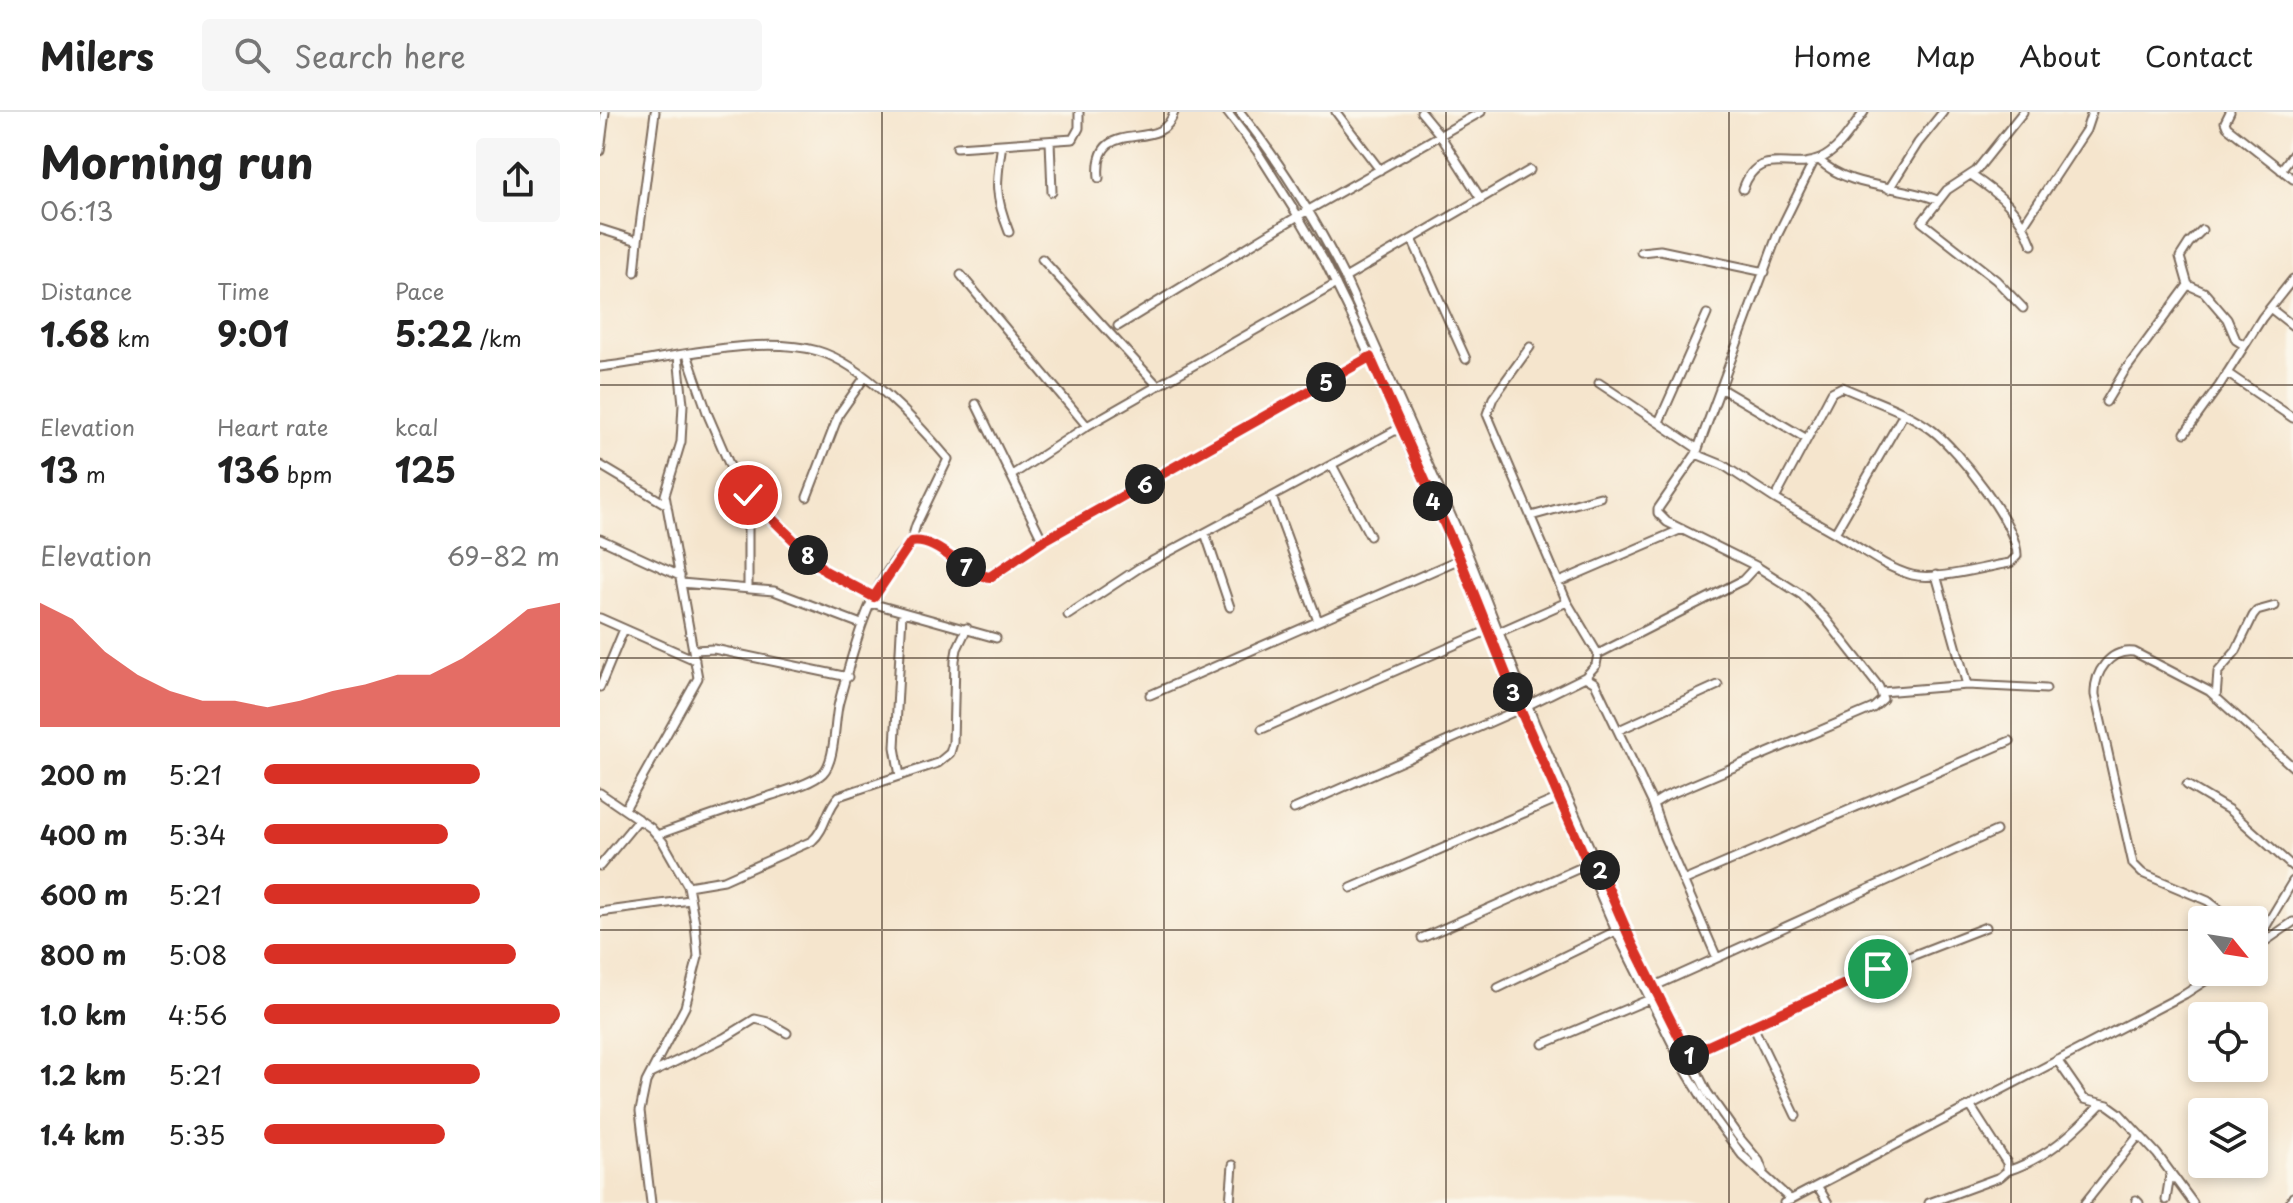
<!DOCTYPE html>
<html lang="en">
<head>
<meta charset="utf-8">
<style>
	:root { --surface:#fff; --page:#f6f6f6; --text:#222; --muted:#767676; --line:#e0e0e0; --accent:#d93025 }
	body { margin:0; font-family:"Playpen Sans",sans-serif; background:var(--page); color:var(--text); height:100vh; display:flex; flex-direction:column; font-size:30px; white-space:nowrap }
	* { box-sizing:border-box; margin:0 }
	p { font-size:26px; color:var(--muted) }
	.icon { flex:none; width:44px; height:44px; fill:none; stroke:currentColor; stroke-width:2; stroke-linecap:round; stroke-linejoin:round }
	.map { position:relative; flex:1; overflow:hidden }
	.sheet { display:flex; flex-direction:column; background:var(--surface); width:600px }
	.sheet>* { flex:none }
	.needle { width:52px; rotate:120deg }
	.tools { position:absolute; left:1588px; top:794px; display:grid; gap:16px }
	.tools a { display:grid; place-items:center; width:80px; height:80px; border-radius:8px; background:var(--surface); box-shadow:0 4px 12px #0003; font-size:40px }
	.pin { position:absolute; display:grid; place-items:center; width:68px; height:68px; color:#fff; margin:-34px; border:4px solid #fff; border-radius:50%; box-shadow:0 2px 8px #0007 }
	.km { position:absolute; width:40px; height:40px; margin:-20px; border-radius:50%; background:#222; color:#fff; font-size:22px; line-height:40px; text-align:center }
	.round { display:grid; place-items:center; flex:none; width:84px; height:84px; border-radius:8px; background:var(--page) }
	.head { display:flex; align-items:center; justify-content:space-between; height:136px; padding:0 40px }
	h1 { font-size:44px; font-weight:700; line-height:60px }
	.figures { display:grid; grid-template-columns:repeat(3,1fr); gap:12px; height:136px; padding:8px 40px }
	.figures div { display:grid; align-content:center }
	.figures b { font-size:34px; font-weight:700 }
	.figures small { font-size:22px; font-weight:400 }
	.figures p { font-size:22px }
	.chart { height:224px; padding:16px 40px }
	.chart p { display:flex; justify-content:space-between }
	.chart svg { width:100%; height:144px; margin-top:8px; fill:var(--accent); opacity:.7 }
	ul { padding:0 40px; list-style:none; font-size:26px }
	li { display:grid; grid-template-columns:128px 96px 1fr; align-items:center; height:60px }
	li i { height:20px; border-radius:10px; background:var(--accent) }
	header { display:flex; align-items:center; gap:48px; box-sizing:border-box; height:112px; padding:0 40px; background:var(--surface); border-bottom:2px solid var(--line) }
	header strong { font-size:38px }
	nav { display:flex; gap:44px; margin-inline-start:auto; font-size:28px }
	.search { width:560px; height:72px; background:var(--page); display:flex; align-items:center; gap:20px; box-sizing:border-box; padding:0 28px; border-radius:8px; color:var(--muted); font-size:30px }
	main { display:flex; flex:1; min-height:0 }
	.map>svg:first-child { display:block }
	.lines { fill:none; stroke-linecap:round; stroke-linejoin:round }
	.street-casing { stroke:#7c6b5b; stroke-width:11 }
	.street { stroke:#fff; stroke-width:7 }
	.route-casing { stroke:#fff; stroke-width:16 }
	.route { stroke:#d93025; stroke-width:10 }
	.grid { fill:none; stroke:#3b2a1e; stroke-width:2; stroke-opacity:0.55 }
</style>
</head>
<body>
<header>
<strong>Milers</strong>
<div class="search"><svg class="icon" aria-label="search" viewBox="0 0 24 24"><circle cx="10" cy="10" r="6"/><path d="M15 15l6 6"/></svg>Search here</div>
<nav><a>Home</a><a>Map</a><a>About</a><a>Contact</a></nav>
</header>
<main>
<section class="sheet">
<div class="head"><div><h1>Morning run</h1><p>06:13</p></div><a class="round"><svg class="icon" aria-label="share" viewBox="0 0 24 24"><path d="M12 15V3M7 8l5-5 5 5M5 13v7h14v-7"/></svg></a></div>
<div class="figures">
<div><p>Distance</p><b>1.68<small> km</small></b></div>
<div><p>Time</p><b>9:01</b></div>
<div><p>Pace</p><b>5:22<small> /km</small></b></div>
</div>
<div class="figures">
<div><p>Elevation</p><b>13<small> m</small></b></div>
<div><p>Heart rate</p><b>136<small> bpm</small></b></div>
<div><p>kcal</p><b>125</b></div>
</div>
<div class="chart"><p><span>Elevation</span>69–82 m</p>
<svg viewBox="0 0 160 44" preserveAspectRatio="none"><path d="M0 44V6L10 11L20 21L30 28L40 33L50 36L60 36L70 38L80 36L90 33L100 31L110 28L120 28L130 23L140 16L150 8L160 6V44z"/></svg>
</div>
<ul>
<li><b>200 m</b>5:21<i style="width:73%"></i></li>
<li><b>400 m</b>5:34<i style="width:62%"></i></li>
<li><b>600 m</b>5:21<i style="width:73%"></i></li>
<li><b>800 m</b>5:08<i style="width:85%"></i></li>
<li><b>1.0 km</b>4:56<i style="width:100%"></i></li>
<li><b>1.2 km</b>5:21<i style="width:73%"></i></li>
<li><b>1.4 km</b>5:35<i style="width:61%"></i></li>
</ul>
</section>
<div class="map">
<svg width="1693" height="1091" viewBox="0 0 1693 1091">
	<rect width="100%" height="100%" fill="#fbf7ec"/>
	<filter id="ink" filterUnits="userSpaceOnUse"><feTurbulence type="fractalNoise" baseFrequency=".0125" numOctaves="2"/><feDisplacementMap in="SourceGraphic" scale="16" xChannelSelector="R" yChannelSelector="G"/><feConvolveMatrix kernelMatrix="1 2 1 2 8 2 1 2 1" color-interpolation-filters="sRGB"/></filter>
	<filter id="wash" filterUnits="userSpaceOnUse"><feTurbulence type="fractalNoise" baseFrequency=".006" numOctaves="4" result="noise"/><feDisplacementMap in="SourceGraphic" scale="32" xChannelSelector="R" yChannelSelector="G"/><feGaussianBlur stdDeviation="1.8" result="paint"/><feColorMatrix in="noise" values="0 0 0 0 0 0 0 0 0 0 0 0 0 0 0 0 0 1.4 0 .05"/><feComposite in="paint" operator="in"/></filter>
	<g filter="url(#wash)">
		<rect width="100%" height="100%" fill="#f5e5cd"/>
	</g>
	<g filter="url(#ink)">
		<g class="lines">
			<defs>
				<path id="street" d="M627 0 657 39 698 104 726 152 754 209 814 348 860 447 920 597 1016 819 1086 959 1115 1007 1142 1043 1191 1088
					M640 0C681 51 716 108 745 166L866 437 936 614 1032 831 1107 980 1138 1024 1159 1049 1163 1059
					M736 0 780 58
					M821 0 840 23 881 87
					M1423 0 1376 59 1347 78 1322 110 1396 168 1423 196
					M1630 0 1625 10 1627 15 1693 67
					M450 29 452 80
					M402 32C396 71 394 82 409 120
					M357 35 473 27 479 16V0
					M0 39 5 0
					M1219 48C1251 78 1299 72 1337 88
					M1681 58 1693 42
					M1371 63C1401 83 1419 98 1432 133
					M499 66C493 0 562 45 574 0
					M1143 77C1158 33 1190 61 1220 47 1239 39 1252 16 1264 0
					M1289 77 1318 31 1343 0
					M1424 112 1486 18 1492 0
					M0 117 38 129 35 160
					M1602 118 1589 131 1580 145 1588 173 1604 180 1627 207 1636 228 1644 233
					M812 127 866 247
					M38 129 55 0
					M1041 140 1060 138 1165 160
					M442 147 558 274
					M361 163 487 314 736 172
					M745 166 930 58
					M1670 196 1693 214
					M518 214 698 104 881 0
					M930 235 893 286 887 302 967 490
					M87 242 108 303 139 375 225 459 274 485
					M0 255C65 248 155 222 218 239 263 252 318 311 348 347L316 413 311 430
					M1627 261 1693 306
					M999 271 1098 337
					M1506 290 1524 260 1588 173
					M376 292 443 429
					M1059 310 1107 202
					M1585 321 1619 274 1662 206 1693 167
					M1207 327 1232 280 1242 275C1271 288 1307 299 1332 318 1357 337 1418 413 1417 444L1410 451C1383 455 1337 469 1312 463 1285 456 1259 435 1235 421
					M1096 342 1123 353 1175 387 1207 327 1120 276
					M0 353 67 393
					M732 353 770 424
					M412 363 487 314
					M207 385 239 302 265 265
					M672 385 718 509
					M1175 387 1235 421 1303 303
					M931 404 1000 385
					M605 421 630 495
					M0 427 80 464
					M1336 463 1367 573
					M959 470 1082 417
					M81 471 174 479 261 512
					M148 476V383
					M271 491 396 526
					M468 503 539 456 800 316
					M0 506 95 548
					M899 520 967 490 998 542
					M93 538 114 537 248 565
					M985 565 995 571 1053 692
					M0 575 24 517
					M1282 580 1367 573 1446 577
					M550 583 860 447
					M1616 586 1618 560 1636 539 1653 504 1657 499 1675 494
					M662 617 889 518
					M1019 618 1118 573
					M300 664 295 635 302 501
					M1587 673 1629 698 1693 755
					M0 681 51 716 63 730 88 774 95 811 98 845 85 895 46 970 40 999 51 1091
					M25 697 98 566 65 383 81 330 83 292 78 244
					M694 697 920 597 985 565 996 553 998 542 1143 468 1156 454
					M57 723C93 710 130 697 167 685 181 680 212 672 223 661 236 648 234 608 239 590 254 536 269 471 311 430 331 427 366 455 385 465H390L443 429 770 245
					M0 754 39 707
					M1083 769 1410 629
					M88 774 124 768 212 729C226 717 226 697 239 684L338 651 350 641 353 631 355 548 357 537 367 516
					M751 776 961 685
					M0 800 90 788
					M1633 808 1608 789 1542 761 1533 752 1495 583C1494 561 1509 537 1534 540L1609 579 1693 655
					M822 826 991 751
					M1654 834 1693 769
					M1654 837 1693 810
					M1117 846 1396 719
					M898 876 1016 819
					M1046 878 1117 846 1063 722 1053 692 1066 684 1273 596 1283 587 1279 575 1225 506 1202 483 1156 454 1067 410 1058 401V397L1096 342 1177 124 1214 49
					M1153 914 1196 1004
					M943 932 1050 887
					M1088 943 1278 857 1386 815
					M1457 948 1484 987 1508 993 1519 1001 1557 1042 1593 1091
					M52 961 124 926 155 907 168 910 187 921
					M1407 1059C1447 1046 1472 1022 1501 992
					M1218 1075 1228 1091
					M1536 1088 1539 1091
					M1566 1088 1570 1063
					M630 1091 633 1053
					M1184 1091 1585 882 1619 860
					M1329 1091 1400 1065 1407 1059V1051L1371 995
					M1485 1091 1539 1023
					M1690 1091 1693 1085"/>
			</defs>
			<use href="#street" class="street-casing"/>
			<use href="#street" class="street"/>
		</g>
	</g>
	<g class="lines" filter="url(#ink)">
		<defs>
			<path id="route" d="M148 383 225 459 274 485 311 430C339 425 363 463 390 465L443 429 770 245 860 447 920 597 988 752 996 748 1032 831 1088 943 1278 857"/>
		</defs>
		<use href="#route" class="route-casing"/>
		<use href="#route" class="route"/>
	</g>
	<path class="grid" d="M282 0V1091M564 0V1091M846 0V1091M1129 0V1091M1411 0V1091M0 273H1693M0 546H1693M0 818H1602M1654 818H1693"/>
</svg>
<div class="tools">
<a><svg class="needle" viewBox="-14 -14 28 28"><path d="M0-13l5 13h-10z" fill="#e53935"/><path d="M0 13l5-13h-10z" fill="#767676"/></svg></a>
<a><svg class="icon" aria-label="locate" viewBox="0 0 24 24"><circle cx="12" cy="12" r="6"/><path d="M12 2v4M12 18v4M2 12h4M18 12h4"/></svg></a>
<a><svg class="icon" aria-label="layers" viewBox="0 0 24 24"><path d="M12 4l9 5-9 5-9-5zM3 14l9 5 9-5"/></svg></a>
</div>
<div class="pin" style="left:1278px;top:857px;background:#1e9e55"><svg class="icon" aria-label="arrive" viewBox="0 0 24 24"><path d="M6 21V4h12l-3 4 3 4H6"/></svg></div>
<div class="pin" style="left:148px;top:383px;background:#d93025"><svg class="icon" aria-label="check" viewBox="0 0 24 24"><path d="M5 12l5 5 9-10"/></svg></div>
<b class="km" style="left:1089px;top:943px">1</b>
<b class="km" style="left:1000px;top:758px">2</b>
<b class="km" style="left:913px;top:580px">3</b>
<b class="km" style="left:833px;top:389px">4</b>
<b class="km" style="left:726px;top:270px">5</b>
<b class="km" style="left:545px;top:372px">6</b>
<b class="km" style="left:366px;top:455px">7</b>
<b class="km" style="left:208px;top:443px">8</b>
</div>
</main>
</body>
</html>
